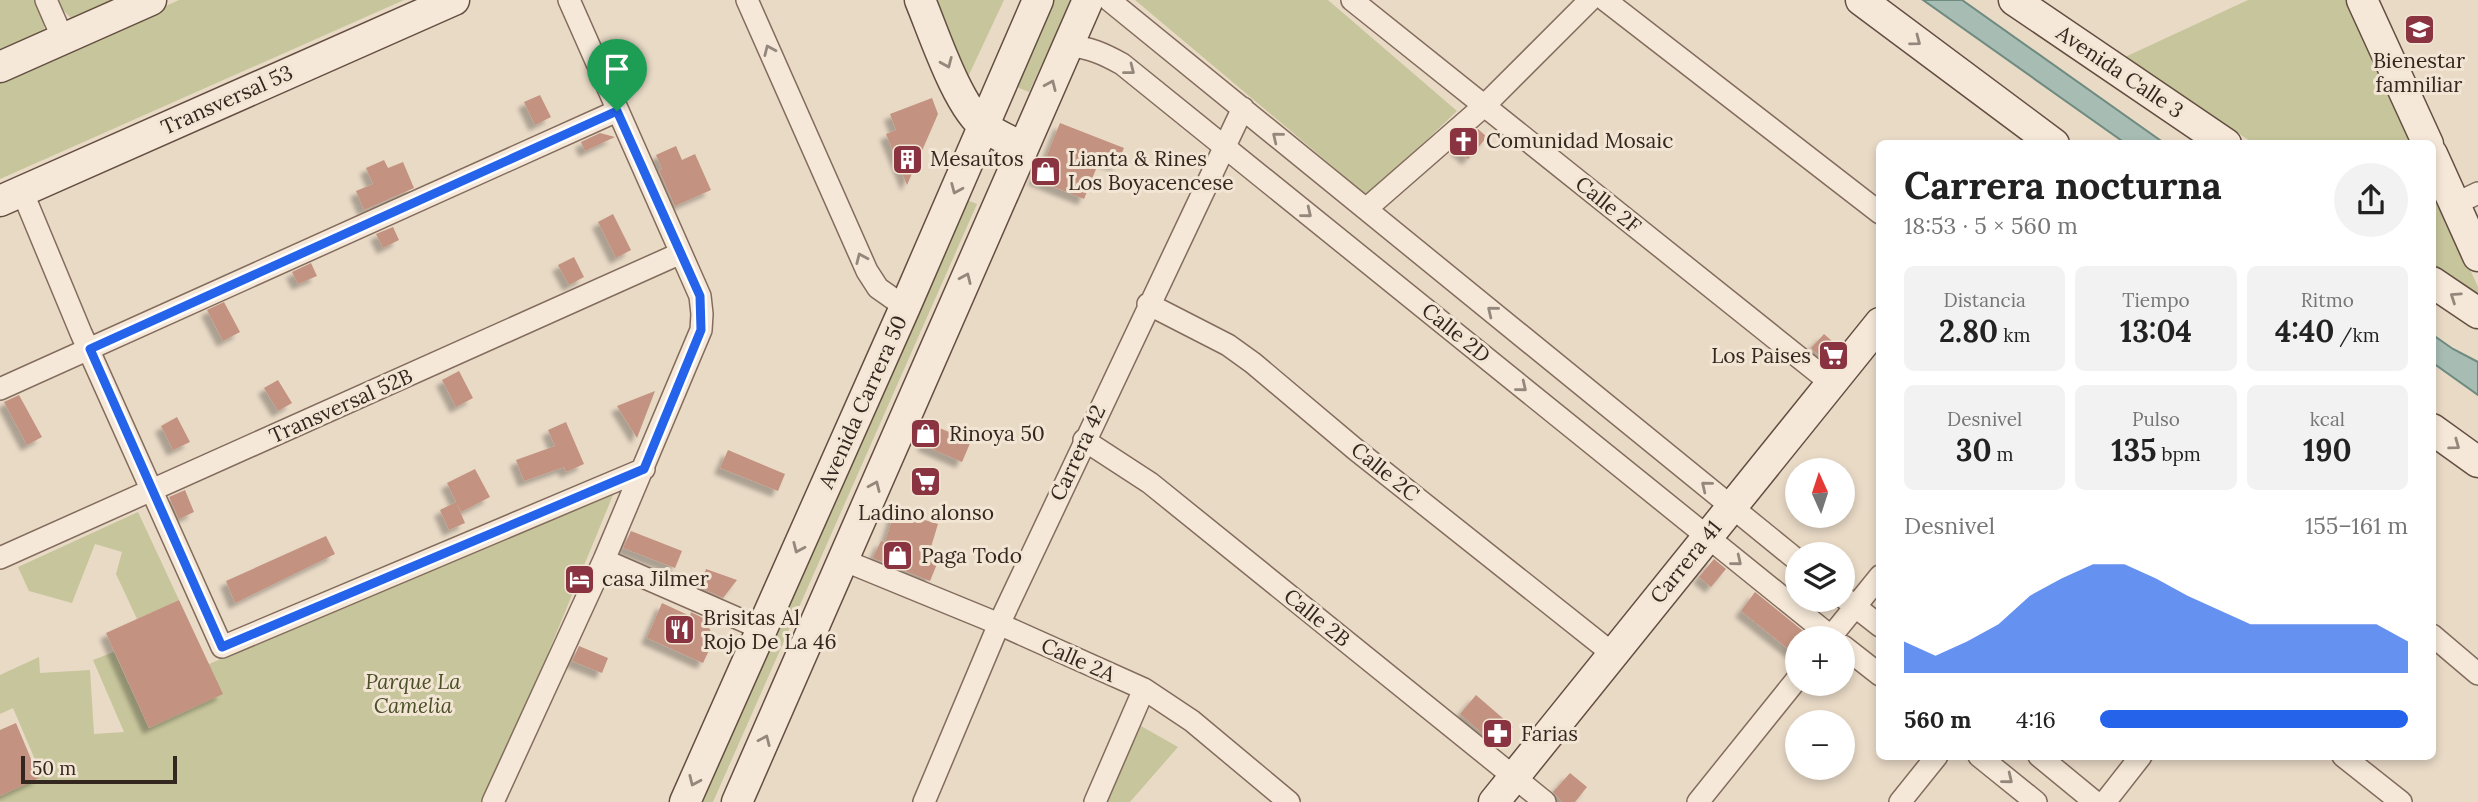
<!DOCTYPE html>
<html lang="es">
<head>
<meta charset="utf-8">
<style>
	:root { --surface:#fff; --page:#f2f2f2; --text:#222; --muted:#767676; --accent:#2563eb }
	body { margin:0; font-family:Lora,serif; background:var(--page); color:var(--text); height:100vh; display:flex; flex-direction:column; font-size:26px; white-space:nowrap }
	* { box-sizing:border-box; margin:0 }
	p { font-size:23px; color:var(--muted) }
	.icon { flex:none; width:38px; height:38px; fill:none; stroke:currentColor; stroke-width:2; stroke-linecap:round; stroke-linejoin:round }
	.map { position:relative; flex:1; overflow:hidden }
	.details { position:absolute; left:1876px; top:140px; width:560px; height:620px; display:flex; flex-direction:column; background:var(--surface); border-radius:10px; box-shadow:0 4px 10px #0003 }
	.details>* { flex:none }
	.needle { width:46px; rotate:357deg }
	.controls { position:absolute; left:1785px; top:458px; display:grid; gap:14px }
	.controls a { display:grid; place-items:center; width:70px; height:70px; border-radius:50%; background:var(--surface); box-shadow:0 4px 10px #0003; font-size:35px }
	.scale { position:absolute; left:21px; bottom:18px; width:156px; box-sizing:border-box; padding-left:7px; border:4px solid #342720; border-top:0; font-size:19px; line-height:24px; white-space:nowrap; color:#342720; -webkit-text-stroke:5px #f2e5d4; paint-order:stroke }
	.pin { position:absolute; display:grid; place-items:center; width:60px; height:60px; color:#fff; margin:-72px -30px; border-radius:50% 50% 50% 0; rotate:-45deg; box-shadow:0 0 7px #0007 }
	.pin .icon { rotate:45deg }
	.round { display:grid; place-items:center; flex:none; width:74px; height:74px; border-radius:37px; background:var(--page) }
	.overview { display:flex; align-items:center; justify-content:space-between; height:119px; padding:0 28px }
	h1 { font-size:38px; font-weight:700; line-height:52px }
	.figures { display:grid; grid-template-columns:repeat(3,1fr); gap:10px; height:119px; padding:7px 28px }
	.figures div { display:grid; align-content:center; border-radius:10px; background:var(--page); text-align:center }
	.figures b { font-size:30px; font-weight:700 }
	.figures small { font-size:19px; font-weight:400 }
	.figures p { font-size:19px }
	.chart { height:196px; padding:14px 28px }
	.chart p { display:flex; justify-content:space-between }
	.chart svg { width:100%; height:126px; margin-top:7px; fill:var(--accent); opacity:.7 }
	ul { padding:0 28px; list-style:none; font-size:23px }
	li { display:grid; grid-template-columns:112px 84px 1fr; align-items:center; height:52px }
	li i { height:18px; border-radius:9px; background:var(--accent) }
	.map>svg:first-child { display:block }
	.green { fill:#c6c59b }
	.water { fill:#a7bdb4; stroke:#6f8b80; stroke-width:2 }
	.building { fill:#c39280; filter:url(#shadow) }
	.lines { fill:none; stroke-linecap:round; stroke-linejoin:round }
	.street-casing { stroke:#836c5d; stroke-width:24 }
	.secondary-casing { stroke:#644e41; stroke-width:33 }
	.street { stroke:#f5e8d8; stroke-width:21 }
	.secondary { stroke:#f5e8d8; stroke-width:30 }
	.oneway { stroke:#94887c }
	.route-casing { stroke:#fff; stroke-width:14 }
	.route { stroke:#2563eb; stroke-width:9 }
	.labels { text-anchor:middle; stroke-width:6; stroke-linejoin:round; paint-order:stroke }
	.poi-label { font-size:21px; fill:#342720; stroke:#f2e5d4; text-anchor:start }
	.street-label { font-size:21px; fill:#342720; stroke:#f2e5d4 }
	.park-label { font-size:21px; font-style:italic; fill:#4a4f28; stroke:#f2e5d4 }
</style>
</head>
<body>
<div class="map">
<svg width="2478" height="802" viewBox="0 0 2478 802">
	<defs>
		<filter id="shadow"><feDropShadow dx="-6" dy="6" stdDeviation="2" flood-color="#0004"/></filter>
	</defs>
	<rect width="100%" height="100%" fill="#e9dac6"/>
	<path class="green" d="M0 0H37L45 21 44 31 0 59Z
		M59 0H126L73 20 63 10Z
		M179 0H404L0 179V82Z
		M936 0H1004L967 79Z
		M1052 0H1071L1029 92 1014 86Z
		M1135 0H1328L1457 111 1368 196Z
		M2248 0H2348L2413 143H2253L2125 57Z
		M2432 186 2478 287V296L2433 265Z
		M964 199 977 204 713 802H700Z
		M615 490 503 763 482 802H0V796L42 776 13 708 0 714V675L39 657 40 673 90 670 94 734 124 732 93 660 114 652 149 728 209 664Z
		M138 512 179 600 137 619 116 574 122 552 95 544 72 603 29 591 18 567Z
		M1141 726 1178 747 1130 802H1105Z"/>
	<path class="water" d="M1923 0H1962L2164 143H2125Z
		M2433 335 2453 349 2478 362V395L2433 363Z"/>
	<path class="building" d="M540 95 551 117 535 125 524 102Z
		M932 98 938 114 907 185 886 134 896 130 890 114Z
		M1060 123 1124 148 1117 165 1100 159 1084 199 1034 179 1042 157 1046 158Z
		M1478 129 1487 137 1468 159 1456 148Z
		M600 133 615 137 585 151 581 142Z
		M676 146 682 160 695 154 711 190 675 206 659 170 662 169 656 155Z
		M384 160 388 168 403 162 414 188 364 210 356 191 373 184 366 168Z
		M613 214 631 250 616 258 598 222Z
		M393 227 399 240 383 248 376 234Z
		M574 257 584 277 569 285 558 265Z
		M311 263 317 276 298 284 292 272Z
		M224 302 240 332 223 341 207 310Z
		M1824 334 1839 347 1826 362 1811 348Z
		M459 371 473 398 456 407 442 380Z
		M278 380 292 403 278 411 264 388Z
		M655 391 637 438 617 406Z
		M19 395 42 437 27 445 4 402Z
		M177 417 190 442 173 450 161 426Z
		M566 422 584 464 566 472 564 467 524 481 516 460 555 446 548 430Z
		M932 425 971 441 962 462 923 445Z
		M728 450 785 474 778 491 720 468Z
		M475 469 490 497 461 512 447 483Z
		M185 490 194 512 179 519 169 497Z
		M456 502 465 523 449 530 440 510Z
		M895 511 938 524 927 560 937 564 930 581 873 558 881 541 885 542Z
		M631 531 682 551 675 568 623 548Z
		M326 536 335 554 235 603 226 581Z
		M1714 559 1726 569 1711 587 1699 577Z
		M706 569 737 580 723 598 700 587Z
		M1755 592 1813 639H1797V656L1741 611Z
		M179 600 223 694 149 728 106 633Z
		M662 603 690 616 691 612 705 619 713 636 712 644 703 663 647 638Z
		M579 646 608 658 602 673 572 661Z
		M1476 695 1513 727 1496 745 1460 714Z
		M16 723 39 778 0 796V730Z
		M1570 773 1587 787 1575 802H1562L1553 792Z"/>
	<g class="lines">
		<defs>
			<path id="street" d="M46 0 63 39
				M747 0 867 271 878 288 905 307
				M1109 0 1797 560
				M1352 0 1831 383
				M1605 0 1880 213
				M1068 46C1089 47 1104 54 1122 64L1834 639
				M22 191 81 333 222 647 644 469
				M2455 204 2478 193
				M1366 209 1484 106 1590 0
				M1148 304 1228 345 1253 363 1355 449 1613 654
				M0 389 617 111
				M1084 440 1150 483 1545 802
				M0 558 681 253
				M604 560 762 629
				M843 560 999 624 1144 689 1192 721 1289 802
				M1843 597 1880 626
				M2432 635 2478 674
				M1829 639 1880 576
				M1843 646 1880 675
				M1979 756 2036 802
				M2039 756 2095 802
				M2343 756 2401 802
				M493 802 604 560 701 330 702 314 700 296 569 0
				M924 802 999 624 1243 108
				M1095 802 1144 689
				M1698 802 1797 679
				M1900 802 1937 756
				M2105 802 2141 756"/>
			<path id="secondary" d="M920 0C933 31 958 108 985 127 996 135 1011 141 1023 148
				M1861 0 2054 144
				M2014 0 2226 144
				M2362 0 2428 144
				M0 67 151 0
				M2432 154 2478 256
				M0 201 454 0
				M2432 282 2478 313
				M2432 429 2478 462
				M685 802 905 307 1038 0
				M737 802 1088 0
				M1494 802 1880 323"/>
		</defs>
		<use href="#street" class="street-casing"/>
		<use href="#secondary" class="secondary-casing"/>
		<use href="#street" class="street"/>
		<use href="#secondary" class="secondary"/>
	</g>
	<defs><path id="oneway-chevron" d="M-2-3.5L2.5 0L-2 3.5" fill="none" stroke-width="1.6" stroke-linecap="round" stroke-linejoin="round" transform="scale(1.75)"/></defs>
	<g class="oneway">
		<use href="#oneway-chevron" transform="translate(1916 41) rotate(37)"/>
		<use href="#oneway-chevron" transform="translate(769 50) rotate(-114)"/>
		<use href="#oneway-chevron" transform="translate(947 63) rotate(67)"/>
		<use href="#oneway-chevron" transform="translate(1130 70) rotate(38)"/>
		<use href="#oneway-chevron" transform="translate(1051 85) rotate(-66)"/>
		<use href="#oneway-chevron" transform="translate(1277 137) rotate(-141)"/>
		<use href="#oneway-chevron" transform="translate(956 189) rotate(113)"/>
		<use href="#oneway-chevron" transform="translate(1307 213) rotate(39)"/>
		<use href="#oneway-chevron" transform="translate(861 258) rotate(-114)"/>
		<use href="#oneway-chevron" transform="translate(966 278) rotate(-66)"/>
		<use href="#oneway-chevron" transform="translate(2455 297) rotate(-146)"/>
		<use href="#oneway-chevron" transform="translate(1492 311) rotate(-141)"/>
		<use href="#oneway-chevron" transform="translate(1522 387) rotate(39)"/>
		<use href="#oneway-chevron" transform="translate(2455 445) rotate(36)"/>
		<use href="#oneway-chevron" transform="translate(875 486) rotate(-66)"/>
		<use href="#oneway-chevron" transform="translate(1706 486) rotate(-141)"/>
		<use href="#oneway-chevron" transform="translate(798 548) rotate(114)"/>
		<use href="#oneway-chevron" transform="translate(1737 561) rotate(39)"/>
		<use href="#oneway-chevron" transform="translate(765 740) rotate(-66)"/>
		<use href="#oneway-chevron" transform="translate(2008 779) rotate(39)"/>
		<use href="#oneway-chevron" transform="translate(694 781) rotate(114)"/>
	</g>
	<g class="lines">
		<defs>
			<path id="route" d="M617 111 700 296 701 330 644 469 222 647 90 349Z"/>
		</defs>
		<use href="#route" class="route-casing"/>
		<use href="#route" class="route"/>
	</g>
	<defs>
		<symbol id="school-square" viewBox="-11 -11 22 22"><rect x="-9" y="-9" width="18" height="18" rx="4" fill="#8b3441" stroke="#f2e5d4"/><path d="M0-5L7-2L0 1L-7-2ZM-4 1L0 2.5L4 1V4Q0 6-4 4Z" fill="#fff"/></symbol>
		<symbol id="church-square" viewBox="-11 -11 22 22"><rect x="-9" y="-9" width="18" height="18" rx="4" fill="#8b3441" stroke="#f2e5d4"/><path d="M-1.2-6h2.4v3.5h3.3v2.4h-3.3V6h-2.4V-.1h-3.3v-2.4h3.3Z" fill="#fff"/></symbol>
		<symbol id="building-square" viewBox="-11 -11 22 22"><rect x="-9" y="-9" width="18" height="18" rx="4" fill="#8b3441" stroke="#f2e5d4"/><path d="M-4-6H4V6H1V3H-1V6H-4ZM-2.5-4.3h1.7v1.8h-1.7ZM.8-4.3h1.7v1.8H.8ZM-2.5-1h1.7V.8h-1.7ZM.8-1h1.7V.8H.8Z" fill="#fff"/></symbol>
		<symbol id="shop-square" viewBox="-11 -11 22 22"><rect x="-9" y="-9" width="18" height="18" rx="4" fill="#8b3441" stroke="#f2e5d4"/><path d="M-5-2.5h2.3a2.7 3.5 0 0 1 5.4 0H5L5.5 6h-11ZM-1.5-2.5h3a1.5 2.3 0 0 0-3 0Z" fill="#fff"/></symbol>
		<symbol id="supermarket-square" viewBox="-11 -11 22 22"><rect x="-9" y="-9" width="18" height="18" rx="4" fill="#8b3441" stroke="#f2e5d4"/><path d="M-6-5.5h2.5l.6 2H6L4.5 2H-2.5L-4.4-4H-6ZM-1.5 3.2a1.3 1.3 0 1 0 .1 0ZM3 3.2a1.3 1.3 0 1 0 .1 0Z" fill="#fff"/></symbol>
		<symbol id="hotel-square" viewBox="-11 -11 22 22"><rect x="-9" y="-9" width="18" height="18" rx="4" fill="#8b3441" stroke="#f2e5d4"/><path d="M-6-4.5h1.5V1H6V5H4.5V3h-9V5H-6ZM-4 0a1.8 1.8 0 1 1 3.6 0ZM.5 0V-2.5h3Q6-2.5 6 0Z" fill="#fff"/></symbol>
		<symbol id="restaurant-square" viewBox="-11 -11 22 22"><rect x="-9" y="-9" width="18" height="18" rx="4" fill="#8b3441" stroke="#f2e5d4"/><path d="M-5-6h1v4h1v-4h1v4h1v-4h1v5L-1.5 .5V6h-2V.5L-5-1ZM5-6V6H3V1.5H1.5Q1.5-4 5-6Z" fill="#fff"/></symbol>
		<symbol id="pharmacy-square" viewBox="-11 -11 22 22"><rect x="-9" y="-9" width="18" height="18" rx="4" fill="#8b3441" stroke="#f2e5d4"/><path d="M-2-6h4v4h4v4h-4v4h-4v-4h-4v-4h4Z" fill="#fff"/></symbol>
	</defs>
	<g fill-rule="evenodd">
		<use href="#school-square" x="2402" y="12" width="35" height="35"/>
		<use href="#church-square" x="1446" y="124" width="35" height="35"/>
		<use href="#building-square" x="890" y="142" width="35" height="35"/>
		<use href="#shop-square" x="1028" y="154" width="35" height="35"/>
		<use href="#supermarket-square" x="1816" y="338" width="35" height="35"/>
		<use href="#shop-square" x="908" y="416" width="35" height="35"/>
		<use href="#supermarket-square" x="908" y="464" width="35" height="35"/>
		<use href="#shop-square" x="880" y="538" width="35" height="35"/>
		<use href="#hotel-square" x="562" y="562" width="35" height="35"/>
		<use href="#restaurant-square" x="662" y="612" width="35" height="35"/>
		<use href="#pharmacy-square" x="1480" y="716" width="35" height="35"/>
	</g>
	<g class="labels">
		<g class="poi-label">
			<text x="2419" y="68" text-anchor="middle">Bienestar<tspan x="2419" dy="24">famniliar</tspan></text>
			<text x="1486" y="148">Comunidad Mosaic</text>
			<text x="930" y="166">Mesautos</text>
			<text x="1068" y="166">Lianta &amp; Rines<tspan x="1068" dy="24">Los Boyacencese</tspan></text>
			<text x="1811" y="363" text-anchor="end">Los Paises</text>
			<text x="949" y="441">Rinoya 50</text>
			<text x="926" y="520" text-anchor="middle">Ladino alonso</text>
			<text x="921" y="563">Paga Todo</text>
			<text x="602" y="586">casa Jilmer</text>
			<text x="703" y="625">Brisitas Al<tspan x="703" dy="24">Rojo De La 46</tspan></text>
			<text x="1521" y="741">Farias</text>
		</g>
		<g class="street-label">
			<text transform="translate(2120 72) rotate(34)" y="7">Avenida Calle 3</text>
			<text transform="translate(227 100) rotate(-24)" y="7">Transversal 53</text>
			<text transform="translate(1608 205) rotate(39)" y="7">Calle 2F</text>
			<text transform="translate(1456 333) rotate(39)" y="7">Calle 2D</text>
			<text transform="translate(863 402) rotate(-66)" y="7">Avenida Carrera 50</text>
			<text transform="translate(341 406) rotate(-24)" y="7">Transversal 52B</text>
			<text transform="translate(1078 453) rotate(-65)" y="7">Carrera 42</text>
			<text transform="translate(1385 472) rotate(39)" y="7">Calle 2C</text>
			<text transform="translate(1686 562) rotate(-51)" y="7">Carrera 41</text>
			<text transform="translate(1317 618) rotate(39)" y="7">Calle 2B</text>
			<text transform="translate(1078 660) rotate(24)" y="7">Calle 2A</text>
		</g>
		<g class="park-label">
			<text x="413" y="689">Parque La<tspan x="413" dy="24">Camelia</tspan></text>
		</g>
	</g>
</svg>
<div class="controls">
<a><svg class="needle" viewBox="-14 -14 28 28"><path d="M0-13l5 13h-10z" fill="#e53935"/><path d="M0 13l5-13h-10z" fill="#767676"/></svg></a>
<a><svg class="icon" aria-label="layers" viewBox="0 0 24 24"><path d="M12 4l9 5-9 5-9-5zM3 14l9 5 9-5"/></svg></a>
<a>+</a>
<a>−</a>
</div>
<div class="scale">50 m</div>
<div class="pin" style="left:617px;top:111px;background:#1e9e55"><svg class="icon" aria-label="arrive" viewBox="0 0 24 24"><path d="M6 21V4h12l-3 4 3 4H6"/></svg></div>
<section class="details">
<div class="overview"><div><h1>Carrera nocturna</h1><p>18:53 · 5 × 560 m</p></div><a class="round"><svg class="icon" aria-label="share" viewBox="0 0 24 24"><path d="M12 15V3M7 8l5-5 5 5M5 13v7h14v-7"/></svg></a></div>
<div class="figures">
<div><p>Distancia</p><b>2.80<small> km</small></b></div>
<div><p>Tiempo</p><b>13:04</b></div>
<div><p>Ritmo</p><b>4:40<small> /km</small></b></div>
</div>
<div class="figures">
<div><p>Desnivel</p><b>30<small> m</small></b></div>
<div><p>Pulso</p><b>135<small> bpm</small></b></div>
<div><p>kcal</p><b>190</b></div>
</div>
<div class="chart"><p><span>Desnivel</span>155–161 m</p>
<svg viewBox="0 0 160 44" preserveAspectRatio="none"><path d="M0 44V33L10 38L20 33L30 27L40 17L50 11L60 6L70 6L80 11L90 17L100 22L110 27L120 27L130 27L140 27L150 27L160 33V44z"/></svg>
</div>
<ul>
<li><b>560 m</b>4:16<i style="width:100%"></i></li>
</ul>
</section>
</div>
</body>
</html>
